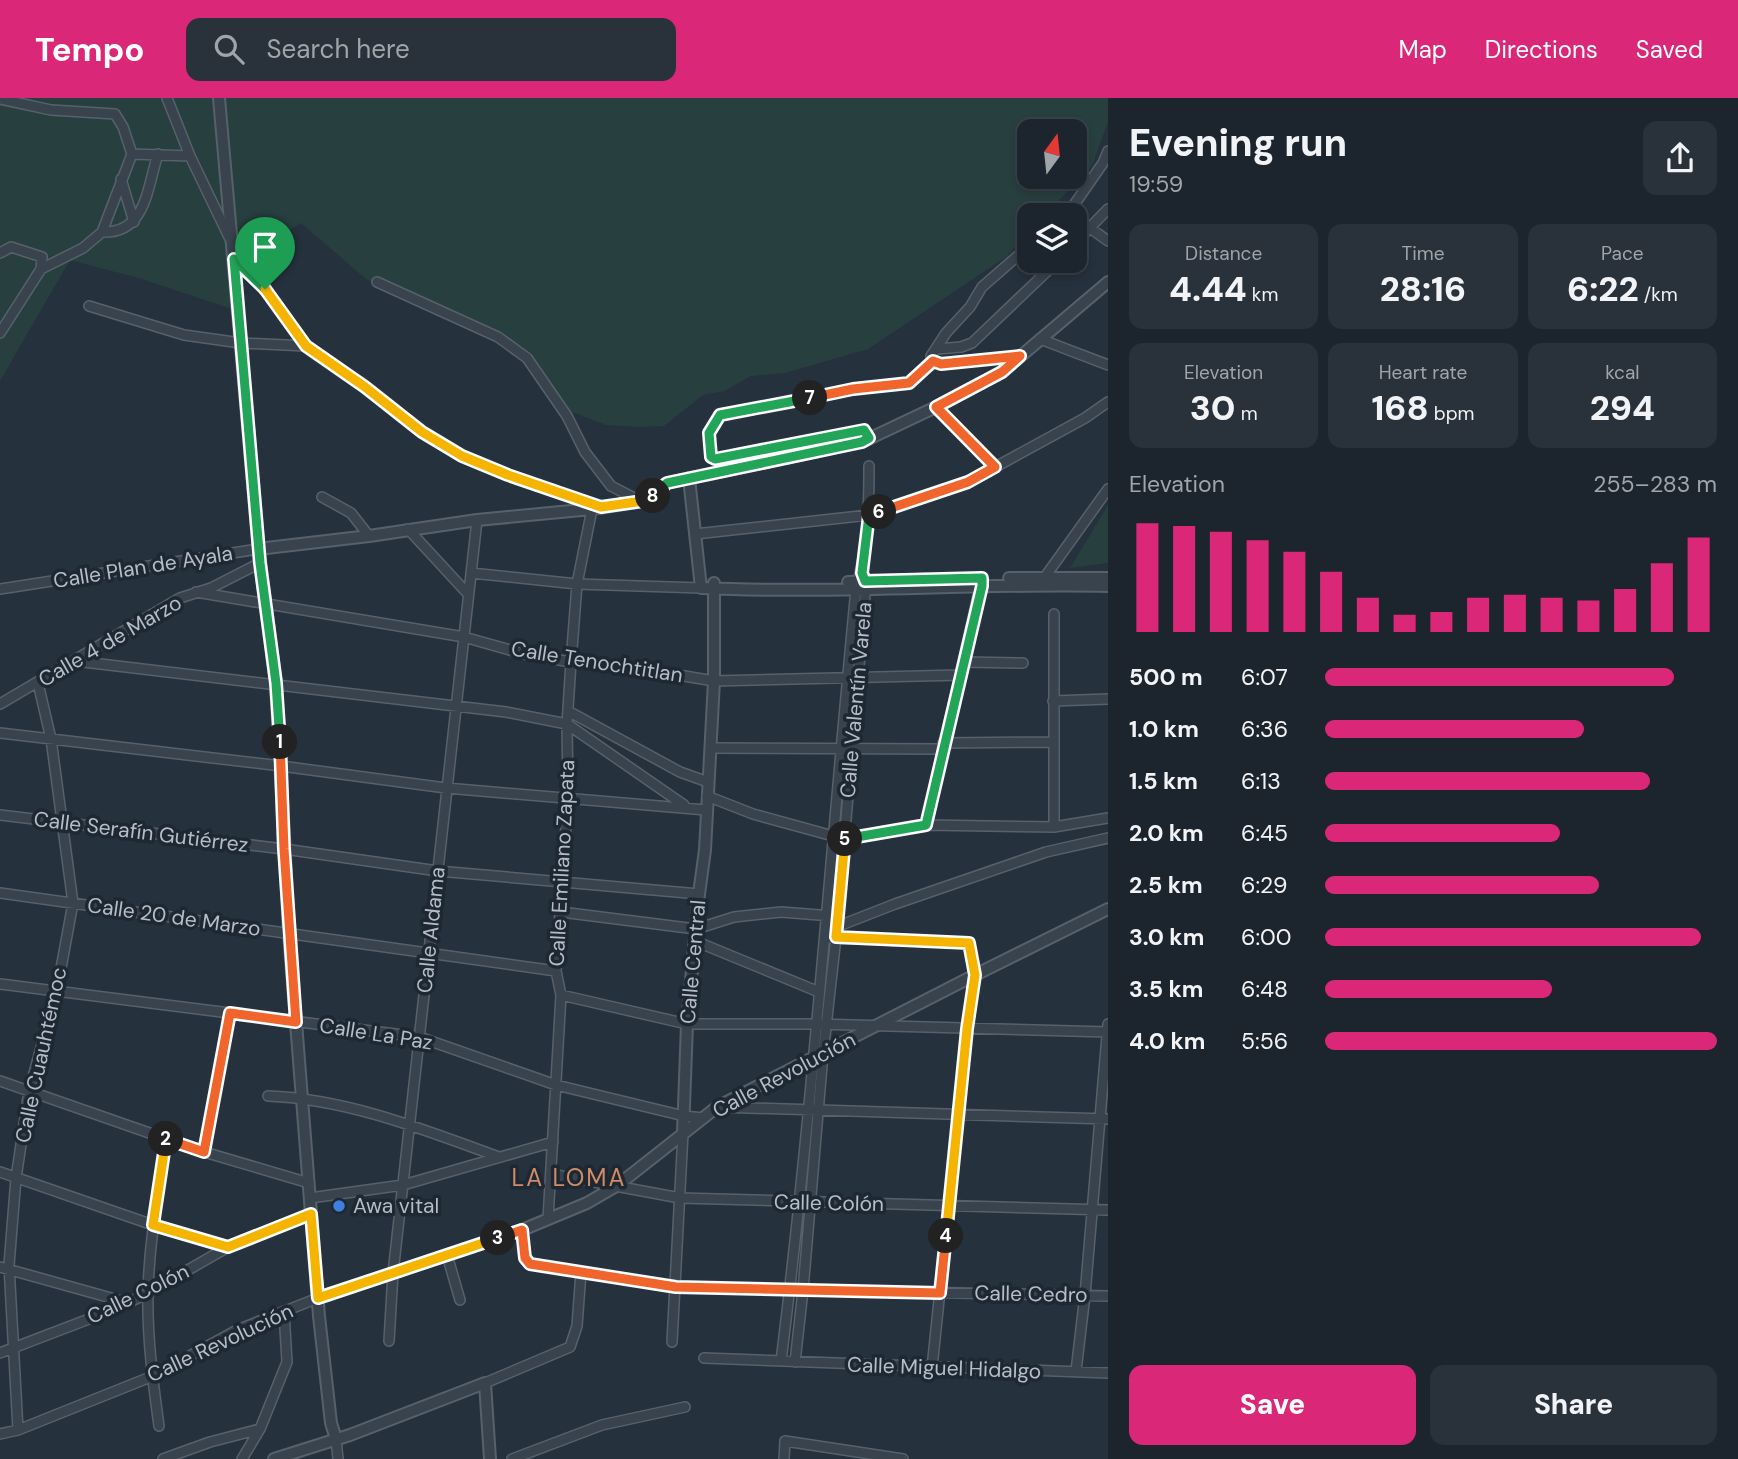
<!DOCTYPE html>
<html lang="en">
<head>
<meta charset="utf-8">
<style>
	:root { --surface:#1c252e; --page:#29313a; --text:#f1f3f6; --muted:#a0a5aa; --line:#3a424a; --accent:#db2777 }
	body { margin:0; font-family:"DM Sans",sans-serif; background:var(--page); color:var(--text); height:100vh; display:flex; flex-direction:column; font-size:26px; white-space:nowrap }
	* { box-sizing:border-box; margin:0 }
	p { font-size:23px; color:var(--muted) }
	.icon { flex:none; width:38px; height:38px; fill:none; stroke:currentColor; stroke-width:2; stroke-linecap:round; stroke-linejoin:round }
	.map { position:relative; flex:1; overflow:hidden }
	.side { display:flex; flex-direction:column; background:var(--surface); width:630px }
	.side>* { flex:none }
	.needle { width:46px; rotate:15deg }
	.buttons { position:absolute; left:1017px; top:21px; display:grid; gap:14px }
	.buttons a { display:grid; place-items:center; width:70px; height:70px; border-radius:14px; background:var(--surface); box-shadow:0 4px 10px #0003,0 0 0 2px var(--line); font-size:35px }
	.pin { position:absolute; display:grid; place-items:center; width:60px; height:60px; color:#fff; margin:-72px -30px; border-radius:50% 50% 50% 0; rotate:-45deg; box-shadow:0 0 7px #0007 }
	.pin .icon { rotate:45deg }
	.km { position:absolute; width:35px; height:35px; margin:-18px; border-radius:50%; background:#222; color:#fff; font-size:19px; line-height:35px; text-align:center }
	.round { display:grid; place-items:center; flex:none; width:74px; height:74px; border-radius:14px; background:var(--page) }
	.headline { display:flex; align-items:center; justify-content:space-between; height:119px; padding:0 21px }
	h1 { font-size:38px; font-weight:800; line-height:52px }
	.metrics { display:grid; grid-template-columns:repeat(3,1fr); gap:10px; height:119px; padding:7px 21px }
	.metrics div { display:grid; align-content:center; border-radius:14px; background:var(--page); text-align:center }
	.metrics b { font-size:35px; font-weight:800 }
	.metrics small { font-size:19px; font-weight:400 }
	.metrics p { font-size:19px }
	.chart { height:196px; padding:14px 21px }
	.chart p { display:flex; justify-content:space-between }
	.chart svg { width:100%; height:126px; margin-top:7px; stroke:var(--accent); stroke-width:6 }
	.action { display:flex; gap:14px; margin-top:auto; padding:14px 21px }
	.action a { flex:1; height:80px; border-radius:14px; background:var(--accent); color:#fff; font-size:28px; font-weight:800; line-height:80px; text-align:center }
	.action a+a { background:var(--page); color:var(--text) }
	ul { padding:0 21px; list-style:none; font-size:23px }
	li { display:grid; grid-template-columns:112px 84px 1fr; align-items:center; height:52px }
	li i { height:18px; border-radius:9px; background:var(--accent) }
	header { display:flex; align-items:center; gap:42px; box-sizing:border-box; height:98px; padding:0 35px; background:var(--accent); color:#fff }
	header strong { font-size:33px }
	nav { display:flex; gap:38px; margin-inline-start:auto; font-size:24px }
	.search { width:490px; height:63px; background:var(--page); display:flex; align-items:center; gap:18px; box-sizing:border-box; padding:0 24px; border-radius:14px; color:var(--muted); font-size:26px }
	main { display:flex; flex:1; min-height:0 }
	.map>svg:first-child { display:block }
	.green { fill:#283f3f; fill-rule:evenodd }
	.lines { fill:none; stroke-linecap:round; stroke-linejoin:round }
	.minor-casing { stroke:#57616b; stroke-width:12 }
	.tertiary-casing { stroke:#57616b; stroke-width:14 }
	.minor { stroke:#39434d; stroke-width:9 }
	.tertiary { stroke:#39434d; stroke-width:10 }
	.split-1-casing { stroke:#fff; stroke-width:14 }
	.split-2-casing { stroke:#fff; stroke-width:14 }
	.split-3-casing { stroke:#fff; stroke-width:14 }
	.split-4-casing { stroke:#fff; stroke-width:14 }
	.split-5-casing { stroke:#fff; stroke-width:14 }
	.split-6-casing { stroke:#fff; stroke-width:14 }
	.split-7-casing { stroke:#fff; stroke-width:14 }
	.split-8-casing { stroke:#fff; stroke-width:14 }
	.split-9-casing { stroke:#fff; stroke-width:14 }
	.split-1 { stroke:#22a559; stroke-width:9 }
	.split-2 { stroke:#f0652b; stroke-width:9 }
	.split-3 { stroke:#f5b400; stroke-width:9 }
	.split-4 { stroke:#f0652b; stroke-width:9 }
	.split-5 { stroke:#f5b400; stroke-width:9 }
	.split-6 { stroke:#22a559; stroke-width:9 }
	.split-7 { stroke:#f0652b; stroke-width:9 }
	.split-8 { stroke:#22a559; stroke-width:9 }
	.split-9 { stroke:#f5b400; stroke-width:9 }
	.shop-dot { fill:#3f7fe0; stroke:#1e2832; stroke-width:2.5 }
	.labels { text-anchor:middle; stroke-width:7; stroke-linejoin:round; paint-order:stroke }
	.street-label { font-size:21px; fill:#b5bec8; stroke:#1e2832 }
	.poi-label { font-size:21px; fill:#b5bec8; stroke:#1e2832; text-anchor:start }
	.quarter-label { font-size:24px; letter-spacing:2px; fill:#d08c67; stroke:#1e2832 }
</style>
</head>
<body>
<header>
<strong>Tempo</strong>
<div class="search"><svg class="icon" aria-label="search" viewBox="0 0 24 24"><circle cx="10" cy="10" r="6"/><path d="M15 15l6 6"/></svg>Search here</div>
<nav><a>Map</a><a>Directions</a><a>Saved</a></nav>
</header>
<main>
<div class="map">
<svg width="1108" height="1361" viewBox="0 0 1108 1361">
	<rect width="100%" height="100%" fill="#25313d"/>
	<path class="green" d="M0 0H1108V24L1092 68 1045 117H1029V134L1006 159 868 251 785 275 751 278 724 293 703 297 664 328 638 329 606 327 559 309 519 254 463 225 366 181 301 125 239 163 241 214 142 181 70 162 0 283ZM1029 33H1074V79H1029Z
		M1108 407V465L1070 470Z"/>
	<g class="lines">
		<defs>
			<path id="minor" d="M167 0 190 58 229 139
				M0 1 51 12 115 16 123 29 132 56 190 58
				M121 81 134 124
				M1067 117 1103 65 1108 53
				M1090 130 1108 143
				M102 134 132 56
				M1074 146 1108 111
				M0 155 11 149 42 159 41 171
				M234 161 265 191 306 248 365 289 422 334 462 358 507 377 599 408
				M377 184 498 239 527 260 567 318 585 354 611 388 640 403
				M89 208 184 237 241 245 306 248
				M0 235 41 171 83 150 102 134C146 136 147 90 158 56
				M1040 241 1108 267
				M937 251 961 249 972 245 1058 163
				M933 263 941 266 1020 258
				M936 309 995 369
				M869 340 864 332 715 361 711 359 709 335 720 317 853 291 909 285 933 263 931 258 946 235 970 209 982 189 1029 148
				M322 399 351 415 369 438
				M408 431 468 496
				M695 436 869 417 968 384 1085 320 1108 304
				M471 475 577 486 701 490
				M1042 483 1108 391
				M0 491 258 451
				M196 494 464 539 524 556 571 564 643 571 714 583 961 577
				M1054 516V729
				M75 563 506 614 567 626 684 707
				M964 564 1023 565
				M1053 603 1108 601
				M0 606 180 500 211 490 260 465
				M568 613 680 674 708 684
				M0 635 281 668 446 690 706 712
				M943 645 1052 644
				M711 650 942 651
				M707 698 753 716 844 741 926 727 1054 729 1108 720
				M0 717 284 751 438 773 699 796
				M926 727 982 480
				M0 795 556 873
				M561 814 696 831 734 819 781 814 832 818
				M831 831 895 806 1046 754 1108 740
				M830 840 969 845 975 877 967 931 932 1270
				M695 843 819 894
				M0 886 419 939 556 987 684 1018 703 1020
				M561 897 687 926H816L1108 934
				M0 983 204 1054 309 1085
				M268 998C348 1001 425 1032 499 1059
				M718 1009 1108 1021
				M204 1054 230 915
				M0 1074 153 1127 228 1149
				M551 1076 680 1100 1108 1112
				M310 1100 403 1087 553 1044
				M548 1121 561 897 556 873 568 699 567 626 571 564 577 486 592 411
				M522 1132 525 1160 530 1166 675 1189 1108 1198
				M447 1157 460 1202
				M0 1169 129 1205
				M389 1243 393 1175 477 422
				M672 1244 683 1035
				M0 1255 115 1211 148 1195 228 1149 311 1116
				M704 1260 1108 1275
				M781 1263C813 1006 831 748 856 491 868 448 869 412 869 368
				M795 1264 803 1192 823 956 836 839 866 486
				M1076 1273 1085 1197 1108 926
				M485 1285 570 1249 577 1228 581 1174
				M159 1328C153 1284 147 1239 148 1195 149 1143 159 1092 166 1041
				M18 1332 9 1167 16 1080 29 993 57 892 73 805 51 641 38 585
				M0 1336 18 1332 153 1278 237 1232 318 1200
				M336 1341 338 1361
				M163 1361 210 1344 260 1331
				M242 1361 260 1331 287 1264 284 1214
				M512 1361 602 1327 685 1309
				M784 1361 785 1343 903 1361"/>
			<path id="tertiary" d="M219 0 260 465 276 585 289 835 319 1218 331 1325 336 1341
				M689 380 701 490C837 496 972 485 1108 488
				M258 451 369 438 477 422 592 411 650 402 667 385 862 344 936 309 1002 274 1108 184
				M1009 480H1108
				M848 484 948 481
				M683 1035 687 926 699 796 705 752 714 583V485
				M318 1200 522 1132 587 1105 618 1087 717 1009 975 877 1108 811
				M274 1361 350 1337 485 1285 490 1361"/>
		</defs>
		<use href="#minor" class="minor-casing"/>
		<use href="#tertiary" class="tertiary-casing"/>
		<use href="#minor" class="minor"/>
		<use href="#tertiary" class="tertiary"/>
	</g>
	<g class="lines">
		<defs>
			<path id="split-1" d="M265 191 234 161 260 465 276 585 280 644"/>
			<path id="split-2" d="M166 1041 204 1054 230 915 296 924 284 751 280 644"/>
			<path id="split-3" d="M166 1041 153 1127 228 1149 311 1116 318 1200 498 1140"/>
			<path id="split-4" d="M498 1140 522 1132 525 1160 530 1166 676 1189 940 1195 946 1138"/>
			<path id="split-5" d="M845 741 836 839 969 845 975 877 967 931 946 1138"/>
			<path id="split-6" d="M845 741 926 727 982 488V480L865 483 862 475 869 417 879 414"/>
			<path id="split-7" d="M810 300 853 291 909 285 933 263 941 266 1020 258 1002 274 936 309 995 369 968 384 879 414"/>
			<path id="split-8" d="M653 398 667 385 862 344 869 340 864 332 715 361 711 359 709 335 720 317 810 300"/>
			<path id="split-9" d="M265 191 306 248 365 289 422 334 462 358 508 377 601 409 650 402 653 398"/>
		</defs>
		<use href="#split-1" class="split-1-casing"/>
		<use href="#split-2" class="split-2-casing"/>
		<use href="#split-3" class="split-3-casing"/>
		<use href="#split-4" class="split-4-casing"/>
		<use href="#split-5" class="split-5-casing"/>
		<use href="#split-6" class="split-6-casing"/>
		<use href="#split-7" class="split-7-casing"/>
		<use href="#split-8" class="split-8-casing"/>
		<use href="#split-9" class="split-9-casing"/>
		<use href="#split-1" class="split-1"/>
		<use href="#split-2" class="split-2"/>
		<use href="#split-3" class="split-3"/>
		<use href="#split-4" class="split-4"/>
		<use href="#split-5" class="split-5"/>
		<use href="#split-6" class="split-6"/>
		<use href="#split-7" class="split-7"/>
		<use href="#split-8" class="split-8"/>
		<use href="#split-9" class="split-9"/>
	</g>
	<circle class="shop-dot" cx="339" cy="1108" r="7"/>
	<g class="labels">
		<g class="street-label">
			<text transform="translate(143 469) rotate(-9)" y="7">Calle Plan de Ayala</text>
			<text transform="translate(110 543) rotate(-30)" y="7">Calle 4 de Marzo</text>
			<text transform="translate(597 564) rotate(9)" y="7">Calle Tenochtitlan</text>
			<text transform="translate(856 602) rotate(-85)" y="7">Calle Valentín Varela</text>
			<text transform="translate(141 734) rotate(7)" y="7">Calle Serafín Gutiérrez</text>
			<text transform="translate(562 765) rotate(-87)" y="7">Calle Emiliano Zapata</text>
			<text transform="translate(174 819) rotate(8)" y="7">Calle 20 de Marzo</text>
			<text transform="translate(431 832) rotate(-84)" y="7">Calle Aldama</text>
			<text transform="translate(693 864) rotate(-85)" y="7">Calle Central</text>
			<text transform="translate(376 936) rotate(9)" y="7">Calle La Paz</text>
			<text transform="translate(41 957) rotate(-78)" y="7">Calle Cuauhtémoc</text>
			<text transform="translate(784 977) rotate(-28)" y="7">Calle Revolución</text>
			<text transform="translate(829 1105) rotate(1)" y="7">Calle Colón</text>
			<text transform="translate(138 1196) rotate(-26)" y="7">Calle Colón</text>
			<text transform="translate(1031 1196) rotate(1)" y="7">Calle Cedro</text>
			<text transform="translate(220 1245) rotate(-25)" y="7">Calle Revolución</text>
			<text transform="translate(944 1270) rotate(2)" y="7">Calle Miguel Hidalgo</text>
		</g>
		<g class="poi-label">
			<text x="353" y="1115">Awa vital</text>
		</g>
		<g class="quarter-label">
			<text x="569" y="1088">LA LOMA</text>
		</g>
	</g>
</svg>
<div class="buttons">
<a><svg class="needle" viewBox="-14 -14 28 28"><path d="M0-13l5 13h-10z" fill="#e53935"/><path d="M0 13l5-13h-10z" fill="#a0a5aa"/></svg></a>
<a><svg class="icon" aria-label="layers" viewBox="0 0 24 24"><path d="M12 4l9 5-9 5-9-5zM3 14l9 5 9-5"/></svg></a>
</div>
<div class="pin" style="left:265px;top:191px;background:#1e9e55"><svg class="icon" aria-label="arrive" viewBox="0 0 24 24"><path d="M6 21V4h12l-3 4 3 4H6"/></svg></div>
<b class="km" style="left:280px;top:644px">1</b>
<b class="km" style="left:166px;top:1041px">2</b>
<b class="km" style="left:498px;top:1140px">3</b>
<b class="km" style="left:946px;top:1138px">4</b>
<b class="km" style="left:845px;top:741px">5</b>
<b class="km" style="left:879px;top:414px">6</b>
<b class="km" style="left:810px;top:300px">7</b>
<b class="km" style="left:653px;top:398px">8</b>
</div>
<section class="side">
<div class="headline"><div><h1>Evening run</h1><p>19:59</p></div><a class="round"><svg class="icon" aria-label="share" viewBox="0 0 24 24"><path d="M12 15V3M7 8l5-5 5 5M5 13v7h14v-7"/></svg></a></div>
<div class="metrics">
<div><p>Distance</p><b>4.44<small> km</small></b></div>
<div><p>Time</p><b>28:16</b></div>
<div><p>Pace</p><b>6:22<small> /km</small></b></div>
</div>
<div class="metrics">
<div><p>Elevation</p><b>30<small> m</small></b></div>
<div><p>Heart rate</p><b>168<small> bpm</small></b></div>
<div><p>kcal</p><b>294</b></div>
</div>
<div class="chart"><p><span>Elevation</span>255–283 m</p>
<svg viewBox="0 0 160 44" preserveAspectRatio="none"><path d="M5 44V6M15 44V7M25 44V9M35 44V12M45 44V16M55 44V23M65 44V32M75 44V38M85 44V37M95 44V32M105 44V31M115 44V32M125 44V33M135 44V29M145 44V20M155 44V11"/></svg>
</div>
<ul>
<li><b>500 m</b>6:07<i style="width:89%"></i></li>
<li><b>1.0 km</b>6:36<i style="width:66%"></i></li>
<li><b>1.5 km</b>6:13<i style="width:83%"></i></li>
<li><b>2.0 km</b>6:45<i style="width:60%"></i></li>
<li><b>2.5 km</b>6:29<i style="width:70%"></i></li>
<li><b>3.0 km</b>6:00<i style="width:96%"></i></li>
<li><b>3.5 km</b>6:48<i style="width:58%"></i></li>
<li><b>4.0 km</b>5:56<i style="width:100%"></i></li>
</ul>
<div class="action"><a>Save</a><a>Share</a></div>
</section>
</main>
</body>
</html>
